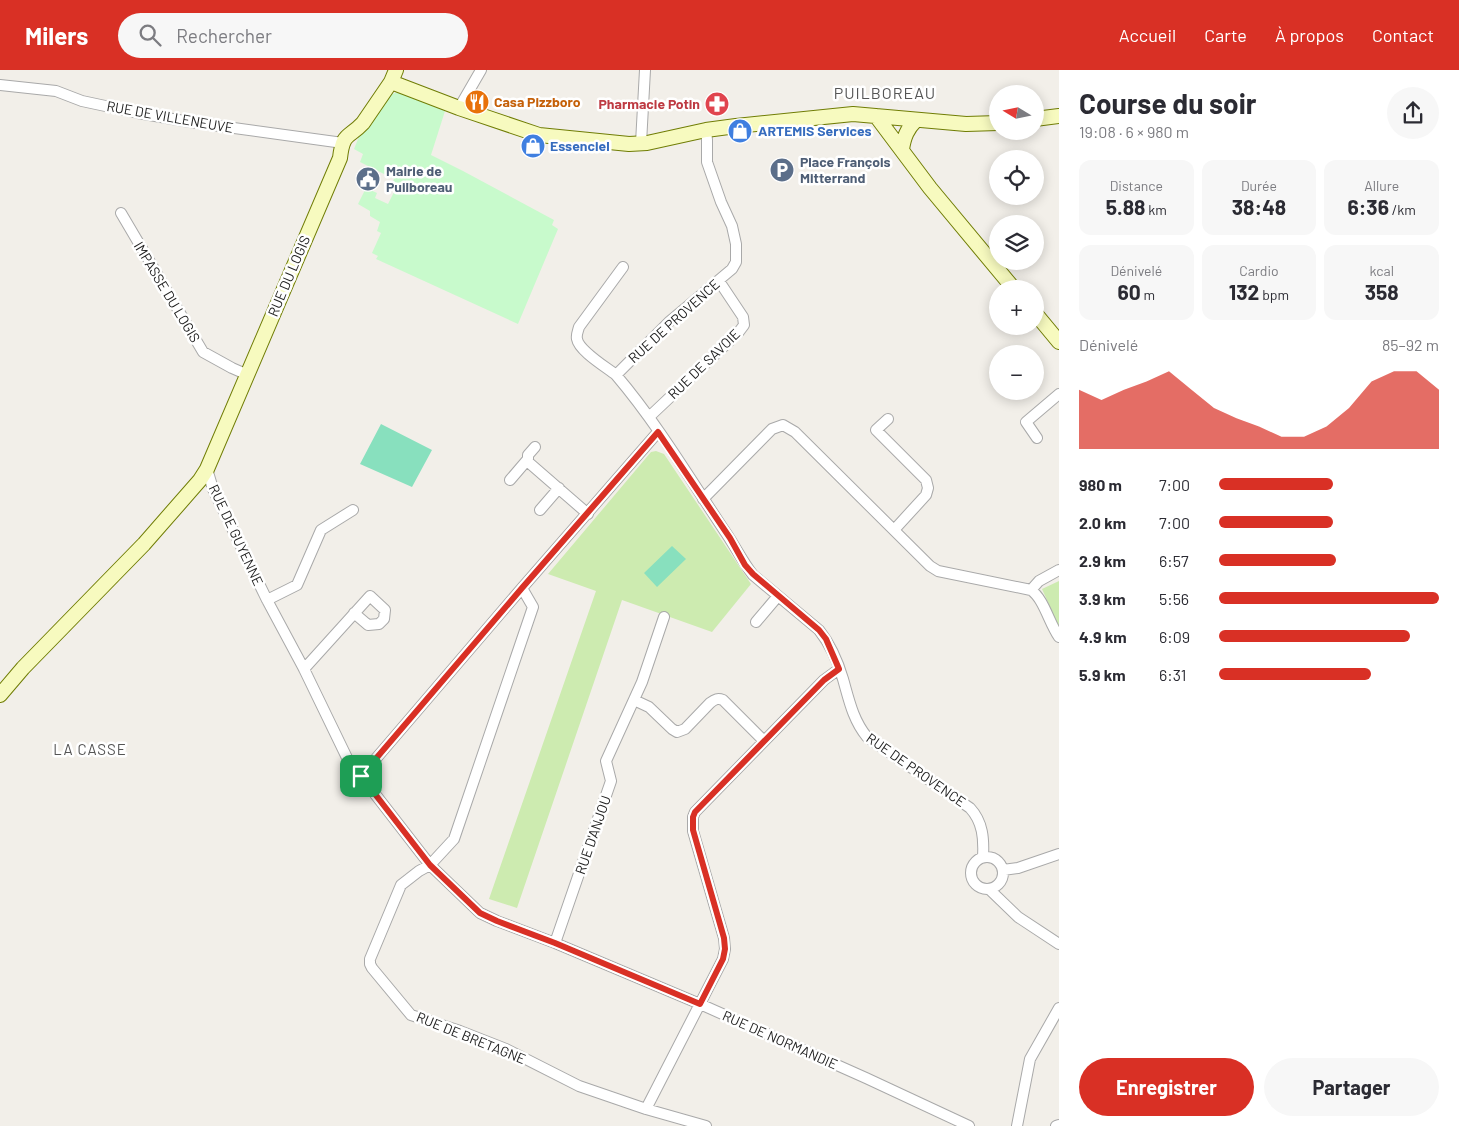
<!DOCTYPE html>
<html lang="fr">
<head>
<meta charset="utf-8">
<style>
	:root { --surface:#fff; --page:#f7f7f7; --text:#2b2b33; --muted:#7c7c81; --accent:#d93025 }
	body { margin:0; font-family:Barlow,sans-serif; background:var(--page); color:var(--text); height:100vh; display:flex; flex-direction:column; font-size:19px; white-space:nowrap }
	* { box-sizing:border-box; margin:0 }
	p { font-size:16px; color:var(--muted) }
	.icon { flex:none; width:28px; height:28px; fill:none; stroke:currentColor; stroke-width:2; stroke-linecap:round; stroke-linejoin:round }
	.map { position:relative; flex:1; overflow:hidden }
	.side { display:flex; flex-direction:column; background:var(--surface); width:400px }
	.side>* { flex:none }
	.needle { width:32px; rotate:280deg }
	.tools { position:absolute; left:989px; top:15px; display:grid; gap:10px }
	.tools a { display:grid; place-items:center; width:55px; height:55px; border-radius:50%; background:var(--surface); box-shadow:0 2px 12px #0003; font-size:25px }
	.pin { position:absolute; display:grid; place-items:center; width:42px; height:42px; color:#fff; margin:-21px; border-radius:10px; box-shadow:0 2px 8px #0006 }
	.round { display:grid; place-items:center; flex:none; width:52px; height:52px; border-radius:26px; background:var(--page) }
	.head { display:flex; align-items:center; justify-content:space-between; height:85px; padding:0 20px }
	h1 { font-size:28px; font-weight:700; line-height:38px }
	.metrics { display:grid; grid-template-columns:repeat(3,1fr); gap:8px; height:85px; padding:5px 20px }
	.metrics div { display:grid; align-content:center; border-radius:12px; background:var(--page); text-align:center }
	.metrics b { font-size:21px; font-weight:700 }
	.metrics small { font-size:14px; font-weight:400 }
	.metrics p { font-size:14px }
	.chart { height:140px; padding:10px 20px }
	.chart p { display:flex; justify-content:space-between }
	.chart svg { width:100%; height:90px; margin-top:5px; fill:var(--accent); opacity:.7 }
	.button { display:flex; gap:10px; margin-top:auto; padding:10px 20px }
	.button a { flex:1; height:58px; border-radius:30px; background:var(--accent); color:#fff; font-size:20px; font-weight:700; line-height:58px; text-align:center }
	.button a+a { background:var(--page); color:var(--text) }
	ul { padding:0 20px; list-style:none; font-size:16px }
	li { display:grid; grid-template-columns:80px 60px 1fr; align-items:center; height:38px }
	li i { height:12px; border-radius:6px; background:var(--accent) }
	header { display:flex; align-items:center; gap:30px; box-sizing:border-box; height:70px; padding:0 25px; background:var(--accent); color:#fff }
	header strong { font-size:24px }
	nav { display:flex; gap:28px; margin-inline-start:auto; font-size:18px }
	.search { width:350px; height:45px; background:var(--page); display:flex; align-items:center; gap:12px; box-sizing:border-box; padding:0 18px; border-radius:28px; color:var(--muted); font-size:19px }
	main { display:flex; flex:1; min-height:0 }
	.map>svg:first-child { display:block }
	.grass { fill:#cdebb0 }
	.park { fill:#c8facc }
	.pitch { fill:#88e0be }
	.lines { fill:none; stroke-linecap:round; stroke-linejoin:round }
	.street-casing { stroke:#a9a9a9; stroke-width:12 }
	.secondary-casing { stroke:#707d05; stroke-width:16 }
	.street { stroke:#fff; stroke-width:10 }
	.secondary { stroke:#f7fabf; stroke-width:14 }
	.route-casing { stroke:#fff; stroke-width:10 }
	.route { stroke:#d93025; stroke-width:6 }
	.labels { text-anchor:middle; stroke-width:5; stroke-linejoin:round; paint-order:stroke }
	.food-label { font-size:14px; font-weight:bold; fill:#c56008; stroke:#fff; text-anchor:start }
	.health-label { font-size:14px; font-weight:bold; fill:#be3a42; stroke:#fff; text-anchor:end }
	.street-label { font-size:14px; fill:#222; stroke:#fff }
	.shop-label { font-size:14px; font-weight:bold; fill:#366cbe; stroke:#fff; text-anchor:start }
	.service-label { font-size:14px; font-weight:bold; fill:#4e5e75; stroke:#fff; text-anchor:start }
	.neighbourhood-label { font-size:15px; letter-spacing:1px; fill:#555; stroke:#fff }
	.quarter-label { font-size:16px; letter-spacing:1px; fill:#555; stroke:#fff }
</style>
</head>
<body>
<header>
<strong>Milers</strong>
<div class="search"><svg class="icon" aria-label="search" viewBox="0 0 24 24"><circle cx="10" cy="10" r="6"/><path d="M15 15l6 6"/></svg>Rechercher</div>
<nav><a>Accueil</a><a>Carte</a><a>À propos</a><a>Contact</a></nav>
</header>
<main>
<div class="map">
<svg width="1059" height="1056" viewBox="0 0 1059 1056">
	<rect width="100%" height="100%" fill="#f2efe9"/>
	<path class="grass" d="M656 381 664 384 751 514 712 562 622 530 517 838 489 829 596 521 548 504 651 382Z
		M1059 511V557L1042 519Z"/>
	<path class="park" d="M398 22 445 41 431 85 463 101 554 150 552 155 558 159 518 254 376 189 378 186 372 183 381 163 377 161 380 152 370 146V141L358 134 366 118 377 123 375 128 388 134 394 122 390 119 394 109 360 92 363 84 354 79 360 64 389 25Z"/>
	<path class="pitch" d="M381 354 432 380 412 417 360 394Z
		M672 476 686 489 657 517 644 503Z"/>
	<g class="lines">
		<defs>
			<path id="street" d="M0 15 56 21 82 31 138 43 190 52 343 73
				M459 38 481 0
				M706 60 707 70V92L721 132 732 156 736 174V192L732 199 670 251 616 305C656 352 689 407 724 460 734 474 742 491 753 505L819 560C830 574 838 592 843 609 849 630 853 650 867 667L970 738C983 752 984 769 983 787
				M641 73 645 0
				M121 143 203 282 232 298 248 305
				M616 305C606 297 579 281 577 269 576 265 578 261 579 257L623 197
				M649 347 738 263 744 255 743 247 719 211
				M888 349 876 360 926 410 928 418 926 425 894 460
				M1037 368 1026 352 1059 324
				M527 391 588 444
				M207 399 213 419 267 530 304 599 350 694 361 706 522 518 658 362
				M510 410 528 389V385L535 377
				M703 429 772 359 783 355 795 362 930 496 938 501 1031 520 1039 511 1059 500
				M540 440 559 418
				M522 518 533 537 454 769 430 795 419 801 401 815 370 889V894L372 898 411 945 460 961 506 979 579 1016 646 1039 706 1056
				M1031 520C1044 529 1049 553 1059 567
				M267 530 297 515 321 460 353 440
				M756 552 778 526
				M304 599 370 526 385 540 384 549 379 554 368 555 354 543
				M634 630 649 637 672 659 677 662 685 659 710 633C715 629 718 628 723 630L764 671
				M361 706 430 795 480 843 497 851 555 873 700 934 866 1008 969 1056
				M971 803a16 16 0 1 1 32 0a16 16 0 1 1-32 0Z
				M1003 800 1018 798 1059 784
				M989 819 1018 847 1059 874
				M555 873 611 711 606 691 642 612 664 547
				M646 1039 723 889 725 879 724 868 693 761V747L695 742 824 610 839 599
				M1017 1056 1030 989 1059 938
				M1056 1056 1059 1055"/>
			<path id="secondary" d="M391 12 459 38 539 65 629 74 647 73 706 60 736 56 853 44 966 54 998 53
				M876 46 930 118 1014 219
				M1035 49 1059 46
				M902 79C904 67 907 59 916 50
				M1035 243 1059 272
				M0 625 23 598 144 474 200 410 207 399 340 88C343 62 348 69 363 53L391 12 396 0"/>
		</defs>
		<use href="#street" class="street-casing"/>
		<use href="#secondary" class="secondary-casing"/>
		<use href="#street" class="street"/>
		<use href="#secondary" class="secondary"/>
	</g>
	<g class="lines">
		<defs>
			<path id="route" d="M658 362 730 468 745 495 753 504 819 560 826 569 839 599 824 610 695 742 693 747V760L724 868 725 879 723 889 700 934 555 873 497 851 480 843 430 795 361 706 522 518Z"/>
		</defs>
		<use href="#route" class="route-casing"/>
		<use href="#route" class="route"/>
	</g>
	<defs>
		<symbol id="restaurant-disc" viewBox="-11 -11 22 22"><circle r="9.5" fill="#e8710a" stroke="#fff"/><path d="M-5-6h1v4h1v-4h1v4h1v-4h1v5L-1.5 .5V6h-2V.5L-5-1ZM5-6V6H3V1.5H1.5Q1.5-4 5-6Z" fill="#fff"/></symbol>
		<symbol id="pharmacy-disc" viewBox="-11 -11 22 22"><circle r="9.5" fill="#e0444e" stroke="#fff"/><path d="M-2-6h4v4h4v4h-4v4h-4v-4h-4v-4h4Z" fill="#fff"/></symbol>
		<symbol id="shop-disc" viewBox="-11 -11 22 22"><circle r="9.5" fill="#3f7fe0" stroke="#fff"/><path d="M-5-2.5h2.3a2.7 3.5 0 0 1 5.4 0H5L5.5 6h-11ZM-1.5-2.5h3a1.5 2.3 0 0 0-3 0Z" fill="#fff"/></symbol>
		<symbol id="parking-disc" viewBox="-11 -11 22 22"><circle r="9.5" fill="#5c6f8a" stroke="#fff"/><path d="M-3.5-5.5H1a3.5 3.5 0 0 1 0 7H-1V5.5H-3.5ZM-1-3.4V-.6H.8a1.4 1.4 0 0 0 0-2.8Z" fill="#fff"/></symbol>
		<symbol id="civic-disc" viewBox="-11 -11 22 22"><circle r="9.5" fill="#5c6f8a" stroke="#fff"/><path d="M-.6-6.5H3V-4.5H.6V-3L4-1V1h2V6H-6V1h2V-1L-.6-3ZM-1.2 2.5V6h2.4V2.5Z" fill="#fff"/></symbol>
	</defs>
	<g fill-rule="evenodd">
		<use href="#restaurant-disc" x="463" y="18" width="28" height="28"/>
		<use href="#pharmacy-disc" x="703" y="20" width="28" height="28"/>
		<use href="#shop-disc" x="726" y="47" width="28" height="28"/>
		<use href="#shop-disc" x="519" y="62" width="28" height="28"/>
		<use href="#parking-disc" x="768" y="86" width="28" height="28"/>
		<use href="#civic-disc" x="354" y="95" width="28" height="28"/>
	</g>
	<g class="labels">
		<g class="food-label">
			<text x="494" y="37">Casa Pizzboro</text>
		</g>
		<g class="health-label">
			<text x="700" y="39">Pharmacie Potin</text>
		</g>
		<g class="street-label">
			<text transform="translate(170 47) rotate(10)" y="5">RUE DE VILLENEUVE</text>
			<text transform="translate(289 206) rotate(-67)" y="5">RUE DU LOGIS</text>
			<text transform="translate(167 222) rotate(59)" y="5">IMPASSE DU LOGIS</text>
			<text transform="translate(674 251) rotate(-42)" y="5">RUE DE PROVENCE</text>
			<text transform="translate(704 294) rotate(-44)" y="5">RUE DE SAVOIE</text>
			<text transform="translate(236 465) rotate(65)" y="5">RUE DE GUYENNE</text>
			<text transform="translate(916 700) rotate(35)" y="5">RUE DE PROVENCE</text>
			<text transform="translate(593 765) rotate(-71)" y="5">RUE D'ANJOU</text>
			<text transform="translate(471 968) rotate(22)" y="5">RUE DE BRETAGNE</text>
			<text transform="translate(780 970) rotate(24)" y="5">RUE DE NORMANDIE</text>
		</g>
		<g class="shop-label">
			<text x="758" y="66">ARTEMIS Services</text>
			<text x="550" y="81">Essenciel</text>
		</g>
		<g class="service-label">
			<text x="800" y="97">Place François<tspan x="800" dy="16">Mitterrand</tspan></text>
			<text x="386" y="106">Mairie de<tspan x="386" dy="16">Puilboreau</tspan></text>
		</g>
		<g class="neighbourhood-label">
			<text x="90" y="685">LA CASSE</text>
		</g>
		<g class="quarter-label">
			<text x="885" y="29">PUILBOREAU</text>
		</g>
	</g>
</svg>
<div class="tools">
<a><svg class="needle" viewBox="-14 -14 28 28"><path d="M0-13l5 13h-10z" fill="#e53935"/><path d="M0 13l5-13h-10z" fill="#7c7c81"/></svg></a>
<a><svg class="icon" aria-label="locate" viewBox="0 0 24 24"><circle cx="12" cy="12" r="6"/><path d="M12 2v4M12 18v4M2 12h4M18 12h4"/></svg></a>
<a><svg class="icon" aria-label="layers" viewBox="0 0 24 24"><path d="M12 4l9 5-9 5-9-5zM3 14l9 5 9-5"/></svg></a>
<a>+</a>
<a>−</a>
</div>
<div class="pin" style="left:361px;top:706px;background:#1e9e55"><svg class="icon" aria-label="arrive" viewBox="0 0 24 24"><path d="M6 21V4h12l-3 4 3 4H6"/></svg></div>
</div>
<section class="side">
<div class="head"><div><h1>Course du soir</h1><p>19:08 · 6 × 980 m</p></div><a class="round"><svg class="icon" aria-label="share" viewBox="0 0 24 24"><path d="M12 15V3M7 8l5-5 5 5M5 13v7h14v-7"/></svg></a></div>
<div class="metrics">
<div><p>Distance</p><b>5.88<small> km</small></b></div>
<div><p>Durée</p><b>38:48</b></div>
<div><p>Allure</p><b>6:36<small> /km</small></b></div>
</div>
<div class="metrics">
<div><p>Dénivelé</p><b>60<small> m</small></b></div>
<div><p>Cardio</p><b>132<small> bpm</small></b></div>
<div><p>kcal</p><b>358</b></div>
</div>
<div class="chart"><p><span>Dénivelé</span>85–92 m</p>
<svg viewBox="0 0 160 44" preserveAspectRatio="none"><path d="M0 44V15L10 20L20 15L30 11L40 6L50 15L60 24L70 29L80 33L90 38L100 38L110 33L120 24L130 11L140 6L150 6L160 15V44z"/></svg>
</div>
<ul>
<li><b>980 m</b>7:00<i style="width:52%"></i></li>
<li><b>2.0 km</b>7:00<i style="width:52%"></i></li>
<li><b>2.9 km</b>6:57<i style="width:53%"></i></li>
<li><b>3.9 km</b>5:56<i style="width:100%"></i></li>
<li><b>4.9 km</b>6:09<i style="width:87%"></i></li>
<li><b>5.9 km</b>6:31<i style="width:69%"></i></li>
</ul>
<div class="button"><a>Enregistrer</a><a>Partager</a></div>
</section>
</main>
</body>
</html>
